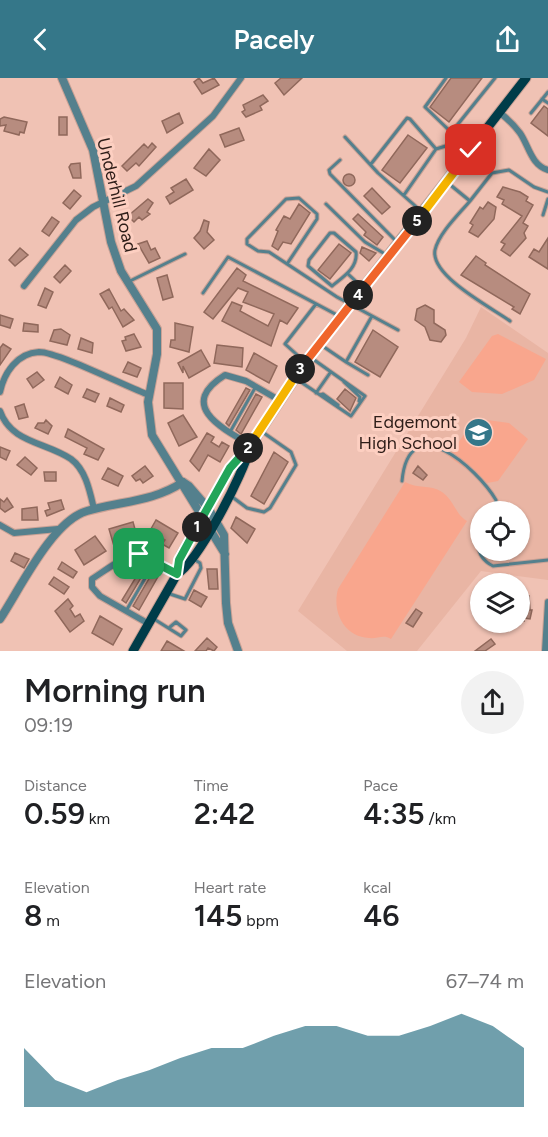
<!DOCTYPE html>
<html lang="en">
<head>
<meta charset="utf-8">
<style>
	:root { --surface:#fff; --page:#f2f2f2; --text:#202124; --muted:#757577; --accent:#357789 }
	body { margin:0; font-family:Figtree,sans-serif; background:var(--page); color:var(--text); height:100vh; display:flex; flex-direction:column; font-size:22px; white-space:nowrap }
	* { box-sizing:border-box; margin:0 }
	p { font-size:20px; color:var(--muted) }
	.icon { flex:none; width:33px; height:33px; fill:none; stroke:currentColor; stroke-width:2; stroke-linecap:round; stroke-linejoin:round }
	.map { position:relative; height:573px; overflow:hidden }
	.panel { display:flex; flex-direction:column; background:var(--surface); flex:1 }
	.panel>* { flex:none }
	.controls { position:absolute; left:470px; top:423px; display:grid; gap:12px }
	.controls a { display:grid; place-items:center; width:60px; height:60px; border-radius:50%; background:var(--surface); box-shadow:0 2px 4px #0004; font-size:30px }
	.pin { position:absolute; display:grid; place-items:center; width:51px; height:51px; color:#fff; margin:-26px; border-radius:12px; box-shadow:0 3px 9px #0006 }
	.km { position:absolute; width:30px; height:30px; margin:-15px; border-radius:50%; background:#222; color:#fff; font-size:16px; line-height:30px; text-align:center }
	.round { display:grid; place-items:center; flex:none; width:63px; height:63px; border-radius:32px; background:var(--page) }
	.headline { display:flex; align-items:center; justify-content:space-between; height:102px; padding:0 24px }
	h1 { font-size:33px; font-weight:600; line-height:45px }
	.figures { display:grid; grid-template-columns:repeat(3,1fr); gap:9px; height:102px; padding:6px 24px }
	.figures div { display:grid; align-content:center }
	.figures b { font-size:30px; font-weight:600 }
	.figures small { font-size:16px; font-weight:400 }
	.figures p { font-size:16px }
	.chart { height:168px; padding:12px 24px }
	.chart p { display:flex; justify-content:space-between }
	.chart svg { width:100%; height:108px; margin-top:6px; fill:var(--accent); opacity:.7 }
	header { display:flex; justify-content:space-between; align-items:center; height:78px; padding:0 24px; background:var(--accent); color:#fff; font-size:27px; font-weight:600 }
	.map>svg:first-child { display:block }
	.built { fill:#e9b5a4; fill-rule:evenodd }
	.green { fill:#f9a68d }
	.building { fill:#b78c7f; stroke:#90685b; stroke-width:1.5 }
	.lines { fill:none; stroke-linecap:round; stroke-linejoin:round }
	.service-casing { stroke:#c9a195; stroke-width:5 }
	.minor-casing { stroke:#c9a195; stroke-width:8 }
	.tertiary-casing { stroke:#c9a195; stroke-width:10 }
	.primary-casing { stroke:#c9a195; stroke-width:11 }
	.service { stroke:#54808d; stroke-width:3 }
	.minor { stroke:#54808d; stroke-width:6 }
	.tertiary { stroke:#54808d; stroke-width:8 }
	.primary { stroke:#003c49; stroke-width:9 }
	.split-1-casing { stroke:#fff; stroke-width:12 }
	.split-2-casing { stroke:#fff; stroke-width:12 }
	.split-3-casing { stroke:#fff; stroke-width:12 }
	.split-4-casing { stroke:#fff; stroke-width:12 }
	.split-5-casing { stroke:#fff; stroke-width:12 }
	.split-6-casing { stroke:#fff; stroke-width:12 }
	.split-1 { stroke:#22a559; stroke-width:8 }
	.split-2 { stroke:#22a559; stroke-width:8 }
	.split-3 { stroke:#f5b400; stroke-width:8 }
	.split-4 { stroke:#f0652b; stroke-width:8 }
	.split-5 { stroke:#f0652b; stroke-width:8 }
	.split-6 { stroke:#f5b400; stroke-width:8 }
	.labels { text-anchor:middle; stroke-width:6; stroke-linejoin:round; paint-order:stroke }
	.street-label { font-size:18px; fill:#2e1d18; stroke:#fdcfc1 }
	.poi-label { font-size:18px; fill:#2e1d18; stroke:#fdcfc1; text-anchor:end }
</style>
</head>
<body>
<header><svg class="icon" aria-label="back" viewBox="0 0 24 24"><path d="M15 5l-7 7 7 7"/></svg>Pacely<svg class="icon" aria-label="share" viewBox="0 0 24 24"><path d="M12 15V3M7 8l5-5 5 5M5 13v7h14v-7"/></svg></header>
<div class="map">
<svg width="548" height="573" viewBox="0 0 548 573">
	<rect width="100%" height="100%" fill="#f0c2b4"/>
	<path class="built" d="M481 229 548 275V502L481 493 417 573H347L298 533 466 260ZM480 434H519V472H480Z"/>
	<path class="green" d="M498 256 546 281 534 302 502 316 472 314 459 304 492 258Z
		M487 342 509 345 528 361 498 403 487 405 449 379 468 350Z
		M405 404C417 411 430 406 442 414 454 422 455 436 467 443L391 561C384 556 377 561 369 560 343 558 332 533 338 511Z"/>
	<path class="building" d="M199 0 203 5 214 0 219 7 202 16 194 4Z
		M281 0H302L284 17 275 5Z
		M451 0H482L449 44 430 29Z
		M263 17 268 23 260 28 262 32 246 39 242 34 245 32 243 27Z
		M544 28 548 31V58L531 45Z
		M179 35 183 45 167 55 162 43Z
		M4 39 27 44 24 55 20 54 19 57 4 53 6 47 0 48V41Z
		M59 39H67V57H59Z
		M239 50 244 62 225 69 220 57Z
		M408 57 427 70 400 105 382 92Z
		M152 65 156 69 139 88 136 85 127 93 122 88 144 66 148 70Z
		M209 71 220 82 206 98 194 90Z
		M80 85 81 100H73L69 89 71 86Z
		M343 102a6 6 0 1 1 12 0a6 6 0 1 1-12 0Z
		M186 101 193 112 170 126 166 119 174 114 171 110Z
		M503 109 520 114 528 119 526 123 533 127 523 145 528 148 524 155 526 160 510 178 501 172 505 166 501 164 522 138 502 126 504 122 497 119Z
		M372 110 390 129 382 136 364 118Z
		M74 112 81 118 70 131 63 125Z
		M148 121 153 125 147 134 150 136 142 142 139 139 134 144 128 138Z
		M488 124 496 129 494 141 478 159 469 154 473 147 470 145 480 129 483 131Z
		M299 126 310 135 291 166 283 164 278 172 272 168 278 153 276 152 284 138 290 141Z
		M358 136 383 159 377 167 364 157 366 154 353 141Z
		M52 139 59 144 49 158 42 153Z
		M204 142 209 144 207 154 214 162 204 171 194 160 200 153Z
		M548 160V191L529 179 534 171 539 174Z
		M147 163 151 172 155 170 160 180 149 185 138 166Z
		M339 166 351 175 330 201 318 192Z
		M362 169 376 175 369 183 360 175Z
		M20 170 28 177 15 188 9 182Z
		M476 178 486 185 485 187 530 216 520 236 512 231 514 229 461 197Z
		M65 187 71 193 60 205 54 199Z
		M237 190 246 197 243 203 298 230 287 246 280 242 271 268 222 243 232 224 242 228 240 233 268 248 274 236 243 224 248 214 238 210 213 241 204 234Z
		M167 197 173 219 163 222 157 200Z
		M45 210 53 214 46 230 38 227Z
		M109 211 121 233 124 231 134 242 123 249 112 229 109 231 100 216Z
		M425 227 434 232V245L445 252 446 257 441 264 430 262 425 249 415 242 417 231Z
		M0 237 13 241 10 250 0 247Z
		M24 245 38 247V254L23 253Z
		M175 245 193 249 189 274 170 269 171 262H175Z
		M61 251 70 257 67 267 50 263 54 252Z
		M373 252 398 269 380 299 355 284Z
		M134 256 141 269 126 273 122 263 126 262 125 259Z
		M81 260 93 265 92 275 78 271Z
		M3 266 11 271 0 287V270Z
		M217 267 243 270 242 289 214 285Z
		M201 272 210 288 189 300 183 288V295L178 285Z
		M254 275 277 288 269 305 246 292Z
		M128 284 141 290 137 299 123 294Z
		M37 294 44 302 33 310 27 301Z
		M60 299 72 307 68 316 55 309Z
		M164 305H183V331L164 330Z
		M246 310 250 312 229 348 226 345Z
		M87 311 99 316 95 324 83 319Z
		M345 311 356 320 350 333 337 321Z
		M256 316 262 319 241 356 236 352Z
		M110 320 124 327 121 334 107 328Z
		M24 326 28 339 19 341 15 329Z
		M183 337 197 359 179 368 168 345Z
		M46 342 52 348 48 356 35 350 38 345H44Z
		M68 351 104 371 98 382 84 376 87 370 65 359Z
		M207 355 214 359 211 364 219 369 222 364 229 368 220 384 208 377 199 393 190 383Z
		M0 369 10 373 6 382 0 379Z
		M274 374 288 384 264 426 251 418Z
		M25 379 37 390 31 397 17 387Z
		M145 388 153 398 143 405 140 401 136 403 132 398Z
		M418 388 427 397 423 402 413 395Z
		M108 390 123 398 118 408 102 401Z
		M44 394H56V403H45Z
		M7 420 13 429 5 434 0 430V421L4 424Z
		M61 422 64 431 47 438 45 433 50 431 48 425Z
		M37 429 38 442H22V431Z
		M236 439 255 451 247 465 231 450Z
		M156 442 178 455 169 470 162 466 165 462 157 457 153 462 147 458Z
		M133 444 138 462 131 464 130 458 120 461 121 466 114 468 109 451Z
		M95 458 106 473 84 487 75 472Z
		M15 475 29 481 24 490 11 483Z
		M62 484 77 494 73 500 58 491Z
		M144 486 148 488 126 525 122 522Z
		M207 491H217L218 511H209Z
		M154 492 160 495 139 532 133 528Z
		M54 499 69 509 64 516 49 506Z
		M194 512 207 519 201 529 189 522Z
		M523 517 529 518 530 532H532L530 541 524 540V543L519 542Z
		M68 521 73 528 70 531 75 539 80 536 84 543 70 554 55 533Z
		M416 531 422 535 413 549 406 545Z
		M100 538 122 551 113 567 92 555Z
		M207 560 217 569 214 573 208 570 206 573H195Z
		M491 561 495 566 485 573H475Z
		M167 563 184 573H161Z"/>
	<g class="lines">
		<defs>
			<path id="service" d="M446 0 425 29 454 57
				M542 21 548 25
				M531 35 548 14
				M345 59 378 95 421 133
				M436 71 449 67 463 80
				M469 71 456 58 454 51 495 0
				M340 82 329 92 330 96 396 163
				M371 86 407 40 410 41 436 71 404 117
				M448 105 470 123 492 95 509 92 534 109 548 114
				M470 123C459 136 439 155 435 172 430 198 492 230 510 243
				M326 126 365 164 385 176
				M543 137 548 121
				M330 155H334L356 174C358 190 343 199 332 208L308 188 309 182Z
				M287 186 317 141V136L299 120 286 121 247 161V166L258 173 269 174 337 219 398 252
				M348 196 362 209
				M128 204 185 176
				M203 215 228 179 339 238
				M321 267 346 284 372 238
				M304 283 285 266 316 226
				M346 284 368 297
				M295 300 351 338 365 318 310 279
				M344 304 360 319 359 323
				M316 315 330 295
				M320 317 323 316 338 327
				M230 354 255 310
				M402 403C409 329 477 390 496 422L494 434
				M231 418 247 430 264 434 270 430 296 387 291 374 261 353
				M480 455C476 469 479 481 493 488L548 482
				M167 515 185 521 201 490 200 485 195 482
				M126 533 154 485
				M154 541 181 558 186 552 176 544 170 549"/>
			<path id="minor" d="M500 35C508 41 514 47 520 55 529 68 531 87 548 92
				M24 208 76 142 93 129 136 108 213 38 241 0
				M0 314C4 295 17 275 39 274 58 274 127 309 149 317
				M0 333C11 365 46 364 71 381 86 392 90 414 94 431
				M251 367C221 350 177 327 225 297L246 303 279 322
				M0 447 14 455 58 451
				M149 546 100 518 92 509V501C134 473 132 470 177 496
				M545 573 548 524"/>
			<path id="tertiary" d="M62 0 93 72 111 164 121 193 157 251V276L148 324 152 357 225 476
				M183 404 189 408 208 430 224 457 226 525 228 545 238 573
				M0 541C20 511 52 443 87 433 121 423 153 424 183 404"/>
			<path id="primary" d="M177 496C199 483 243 396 250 370
				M133 573 177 496 181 477 230 390 251 367 309 279 526 0"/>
		</defs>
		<use href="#service" class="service-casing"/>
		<use href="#minor" class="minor-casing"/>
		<use href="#tertiary" class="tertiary-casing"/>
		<use href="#primary" class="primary-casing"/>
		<use href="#service" class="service"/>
		<use href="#minor" class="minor"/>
		<use href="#tertiary" class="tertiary"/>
		<use href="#primary" class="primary"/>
	</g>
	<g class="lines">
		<defs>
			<path id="split-1" d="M139 476 177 496 179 482 197 449"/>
			<path id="split-2" d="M197 449 230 390 248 370"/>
			<path id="split-3" d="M248 370 300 291"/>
			<path id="split-4" d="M300 291 358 217"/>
			<path id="split-5" d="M358 217 417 143"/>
			<path id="split-6" d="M417 143 471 72"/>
		</defs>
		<use href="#split-1" class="split-1-casing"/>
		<use href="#split-2" class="split-2-casing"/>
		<use href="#split-3" class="split-3-casing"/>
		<use href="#split-4" class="split-4-casing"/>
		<use href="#split-5" class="split-5-casing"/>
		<use href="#split-6" class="split-6-casing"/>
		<use href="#split-1" class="split-1"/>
		<use href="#split-2" class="split-2"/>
		<use href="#split-3" class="split-3"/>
		<use href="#split-4" class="split-4"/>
		<use href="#split-5" class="split-5"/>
		<use href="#split-6" class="split-6"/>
	</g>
	<defs>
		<symbol id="school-disc" viewBox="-11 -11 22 22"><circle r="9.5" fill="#357789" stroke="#fdcfc1"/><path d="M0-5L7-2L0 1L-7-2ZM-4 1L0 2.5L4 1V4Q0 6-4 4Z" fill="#fff"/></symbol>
	</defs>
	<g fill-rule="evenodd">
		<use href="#school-disc" x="462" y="338" width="33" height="33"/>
	</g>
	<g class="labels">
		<g class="street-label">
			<text transform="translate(117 117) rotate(76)" y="6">Underhill Road</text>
		</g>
		<g class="poi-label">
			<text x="457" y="350">Edgemont<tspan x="457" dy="21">High School</tspan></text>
		</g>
	</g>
</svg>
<div class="controls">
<a><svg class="icon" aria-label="locate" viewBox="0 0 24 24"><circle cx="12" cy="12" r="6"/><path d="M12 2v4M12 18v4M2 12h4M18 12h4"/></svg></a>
<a><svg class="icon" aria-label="layers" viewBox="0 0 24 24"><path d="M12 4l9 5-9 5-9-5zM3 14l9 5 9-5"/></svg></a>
</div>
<div class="pin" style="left:139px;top:476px;background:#1e9e55"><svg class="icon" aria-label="arrive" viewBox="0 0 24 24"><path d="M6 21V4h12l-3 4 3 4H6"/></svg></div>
<div class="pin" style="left:471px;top:72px;background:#d93025"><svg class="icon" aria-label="check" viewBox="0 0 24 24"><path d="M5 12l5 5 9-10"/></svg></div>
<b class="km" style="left:197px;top:449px">1</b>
<b class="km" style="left:248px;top:370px">2</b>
<b class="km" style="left:300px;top:291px">3</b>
<b class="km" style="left:358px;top:217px">4</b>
<b class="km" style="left:417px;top:143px">5</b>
</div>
<section class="panel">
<div class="headline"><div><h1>Morning run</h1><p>09:19</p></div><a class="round"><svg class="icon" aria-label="share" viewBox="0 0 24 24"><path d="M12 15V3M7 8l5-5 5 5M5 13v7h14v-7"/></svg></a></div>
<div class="figures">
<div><p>Distance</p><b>0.59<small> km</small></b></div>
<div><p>Time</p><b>2:42</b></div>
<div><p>Pace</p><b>4:35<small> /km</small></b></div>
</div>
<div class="figures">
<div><p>Elevation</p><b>8<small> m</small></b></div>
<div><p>Heart rate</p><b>145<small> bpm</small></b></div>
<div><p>kcal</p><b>46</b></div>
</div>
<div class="chart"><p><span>Elevation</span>67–74 m</p>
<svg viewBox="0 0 160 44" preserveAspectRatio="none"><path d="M0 44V20L10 33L20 38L30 33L40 29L50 24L60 20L70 20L80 15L90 11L100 11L110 15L120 15L130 11L140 6L150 11L160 20V44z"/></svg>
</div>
</section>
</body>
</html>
